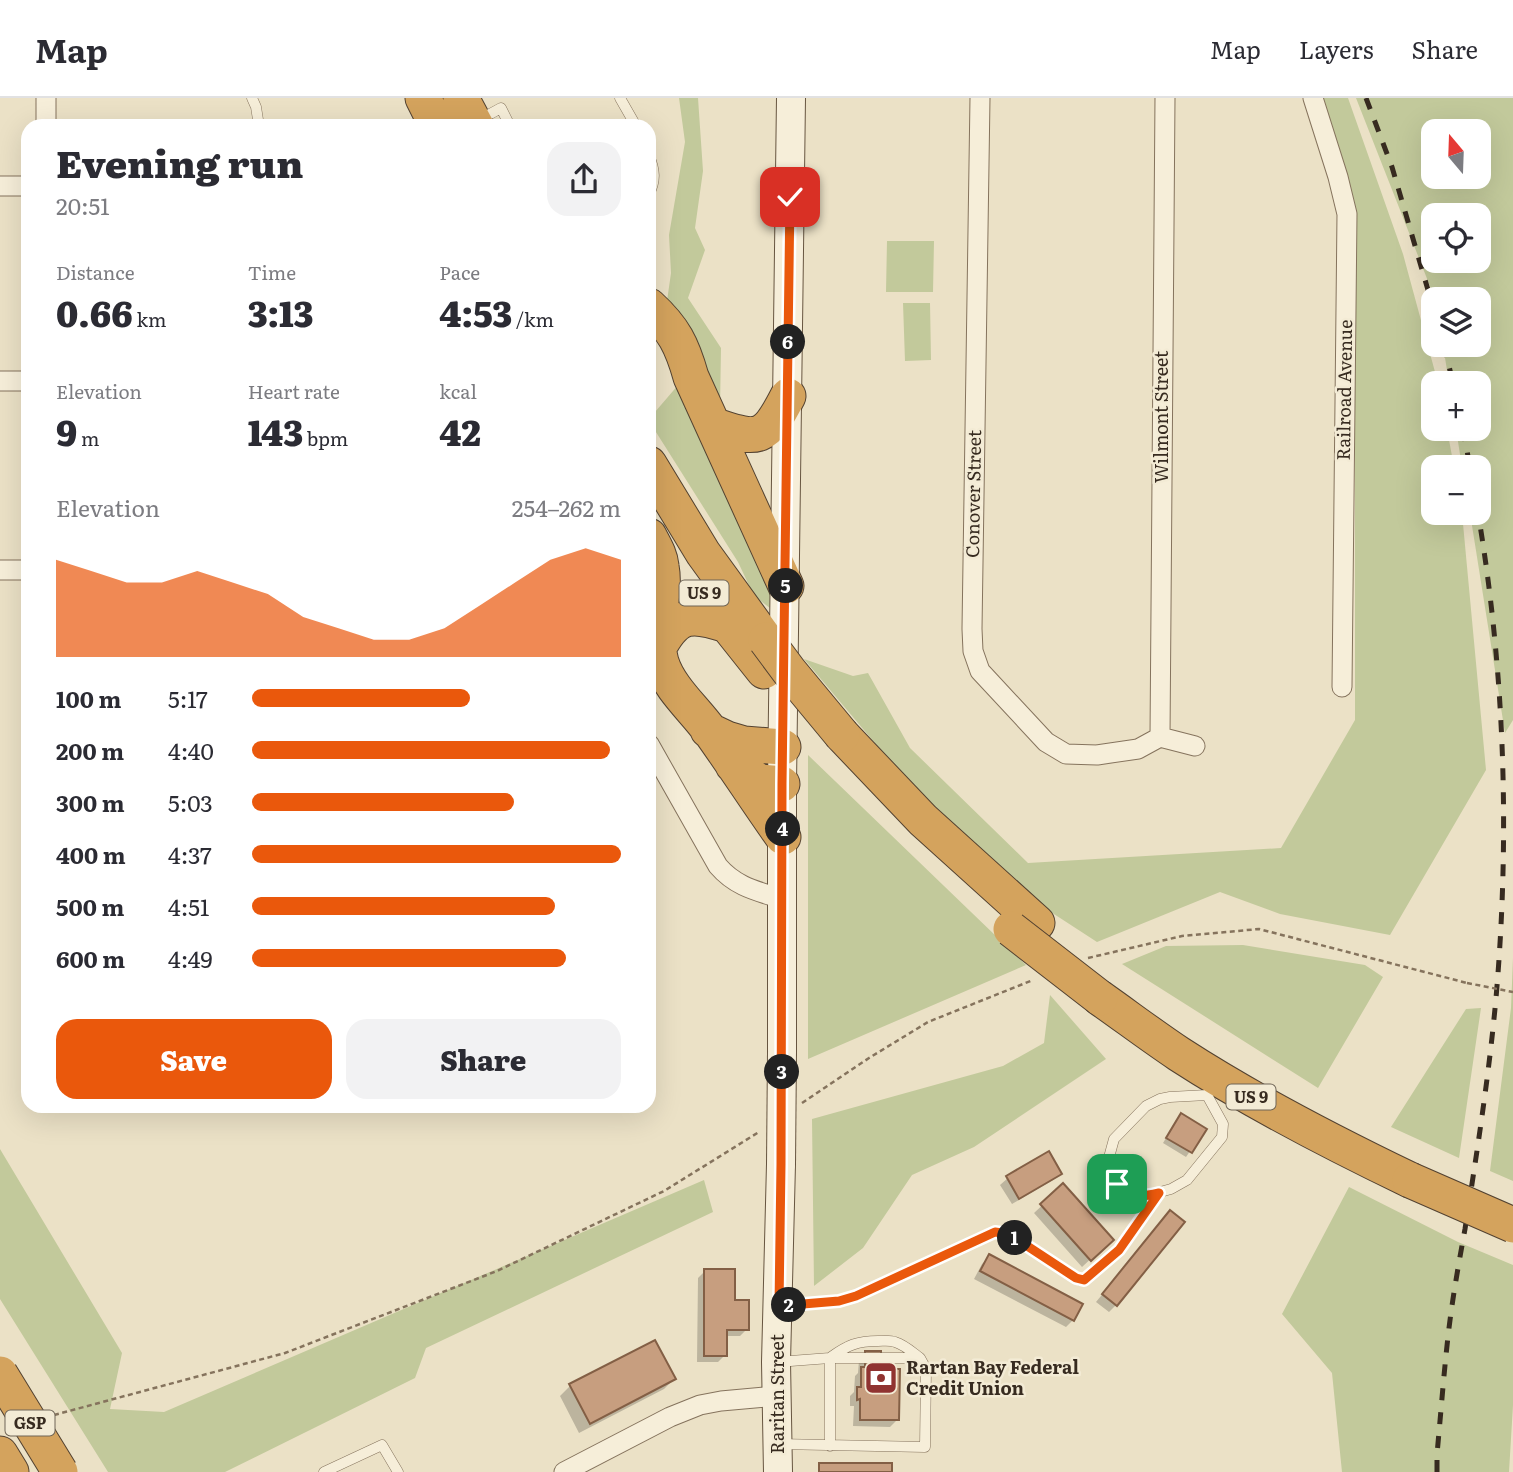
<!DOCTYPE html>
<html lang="en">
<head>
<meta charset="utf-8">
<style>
	:root { --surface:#fff; --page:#f2f2f3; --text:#2b2b33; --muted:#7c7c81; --line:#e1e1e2; --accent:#ea580c }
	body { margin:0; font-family:Literata,serif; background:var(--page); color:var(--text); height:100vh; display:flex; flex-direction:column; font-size:26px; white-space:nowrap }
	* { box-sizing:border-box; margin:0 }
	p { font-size:23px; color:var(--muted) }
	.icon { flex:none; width:38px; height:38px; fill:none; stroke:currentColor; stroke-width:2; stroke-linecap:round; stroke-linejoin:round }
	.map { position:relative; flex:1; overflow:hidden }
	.sheet { position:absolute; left:21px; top:21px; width:635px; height:994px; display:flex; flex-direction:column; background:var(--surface); border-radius:21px; box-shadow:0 7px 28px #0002 }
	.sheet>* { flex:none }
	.needle { width:46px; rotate:341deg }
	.tools { position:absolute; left:1421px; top:21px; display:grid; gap:14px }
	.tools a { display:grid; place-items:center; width:70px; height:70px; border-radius:14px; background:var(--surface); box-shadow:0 7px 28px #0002; font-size:35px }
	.pin { position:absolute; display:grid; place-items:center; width:60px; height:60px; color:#fff; margin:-30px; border-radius:14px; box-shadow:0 4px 10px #0006 }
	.km { position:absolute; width:35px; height:35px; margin:-18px; border-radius:50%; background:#222; color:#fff; font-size:19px; line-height:35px; text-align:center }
	.round { display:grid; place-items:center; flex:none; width:74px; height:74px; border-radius:21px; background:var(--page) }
	.overview { display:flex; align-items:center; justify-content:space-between; height:119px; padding:0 35px }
	h1 { font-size:38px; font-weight:800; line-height:52px }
	.figures { display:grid; grid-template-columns:repeat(3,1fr); gap:10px; height:119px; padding:7px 35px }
	.figures div { display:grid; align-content:center }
	.figures b { font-size:35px; font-weight:800 }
	.figures small { font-size:19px; font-weight:400 }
	.figures p { font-size:19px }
	.chart { height:196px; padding:14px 35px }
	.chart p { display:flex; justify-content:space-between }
	.chart svg { width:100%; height:126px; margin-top:7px; fill:var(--accent); opacity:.7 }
	.primary-button { display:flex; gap:14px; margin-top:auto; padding:14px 35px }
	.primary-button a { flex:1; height:80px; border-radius:21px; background:var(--accent); color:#fff; font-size:28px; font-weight:800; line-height:80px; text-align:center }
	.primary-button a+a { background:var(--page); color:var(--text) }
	ul { padding:0 35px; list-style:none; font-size:23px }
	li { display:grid; grid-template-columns:112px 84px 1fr; align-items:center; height:52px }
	li i { height:18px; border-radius:9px; background:var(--accent) }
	header { display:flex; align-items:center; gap:42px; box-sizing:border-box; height:98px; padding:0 35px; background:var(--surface); border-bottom:2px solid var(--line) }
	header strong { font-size:33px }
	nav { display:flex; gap:38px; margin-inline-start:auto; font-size:24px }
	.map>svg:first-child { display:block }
	.green { fill:#c2c99b; fill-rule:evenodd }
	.shadow { fill:#0003 }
	.building { fill:#c79e7f; stroke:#835f45; stroke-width:2 }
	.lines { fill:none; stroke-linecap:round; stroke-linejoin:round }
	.lane-casing { stroke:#85735d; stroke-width:11 }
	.street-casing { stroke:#85735d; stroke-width:21 }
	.secondary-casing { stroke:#675540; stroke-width:30 }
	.highway-casing { stroke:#534231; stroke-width:37 }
	.path { stroke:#85735d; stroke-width:2.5; stroke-dasharray:5 3.5; stroke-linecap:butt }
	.lane { stroke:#f6eed9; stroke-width:10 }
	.street { stroke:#f6eed9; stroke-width:19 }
	.secondary { stroke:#f6eed9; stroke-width:28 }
	.highway { stroke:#d4a35d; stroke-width:35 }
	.rail { stroke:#372b20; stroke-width:5; stroke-dasharray:12 12; stroke-linecap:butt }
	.secondary-bridge-casing { stroke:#675540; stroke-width:30; stroke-linecap:butt }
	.highway-bridge-casing { stroke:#534231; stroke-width:37; stroke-linecap:butt }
	.path-bridge { stroke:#85735d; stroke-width:2.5; stroke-dasharray:5 3.5; stroke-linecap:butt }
	.secondary-bridge { stroke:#f6eed9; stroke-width:28 }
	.highway-bridge { stroke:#d4a35d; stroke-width:35 }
	.route-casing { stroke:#fff; stroke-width:14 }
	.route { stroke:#ea580c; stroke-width:9 }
	.labels { text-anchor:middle; stroke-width:5; stroke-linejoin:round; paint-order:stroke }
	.shield { fill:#f3ebd5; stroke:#6f6556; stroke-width:2 }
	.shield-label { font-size:16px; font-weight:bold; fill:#372b20 }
	.street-label { font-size:18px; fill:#372b20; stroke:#f3ebd5 }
	.poi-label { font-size:18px; font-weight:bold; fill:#372b20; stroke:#f3ebd5; text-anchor:start }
</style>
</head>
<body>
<header>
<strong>Map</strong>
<nav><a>Map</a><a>Layers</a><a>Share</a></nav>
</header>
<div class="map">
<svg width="1513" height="1374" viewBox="0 0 1513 1374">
	<rect width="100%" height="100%" fill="#ebe1c6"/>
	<path class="green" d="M679 0H698L703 73 695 130 705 152 688 200 721 250 720 310 667 203 671 175 669 137 685 44Z
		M1323 0H1348L1403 156 1438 285H1433V331H1447L1454 369H1433V415H1462L1486 672 1390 837 1280 816 1220 794 1097 844 1017 792 997 768 901 676 804 561 853 578 868 575 910 650 1028 765 1281 750 1355 622V123L1345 74Z
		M1356 0H1513V622L1505 635 1470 415H1479V369H1462L1456 331H1479V285H1449L1443 247H1479V201H1435ZM1479 33V79H1433V33ZM1479 117V163H1433V117Z
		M887 143H934L933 194H886Z
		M930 205 931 262 905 263 903 205Z
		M679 286 771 475 770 510 754 498 738 464 649 323V321Z
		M808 657 1026 867 808 961Z
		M1243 847 1365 867 1383 879 1318 990 1122 866 1166 848Z
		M1513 860V1083L1490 1073 1511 910Z
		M1050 897 1106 961 974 1049 912 1077 863 1150 814 1188 812 1021 1003 968 1044 945Z
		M1481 910 1459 1060 1391 1029 1466 911Z
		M0 1051 122 1255 110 1311 164 1314 704 1082 713 1114 426 1250 415 1280 225 1374H108L0 1201Z
		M1349 1089 1458 1144 1513 1167V1307L1509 1374H1342L1332 1275 1282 1216Z"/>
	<path class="shadow" d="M1177 1022 1205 1031 1186 1059 1163 1045Z
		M1060 1075 1053 1082 1012 1106 1000 1087 1008 1080Z
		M1063 1088 1111 1142 1082 1169 1034 1115Z
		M1170 1114 1116 1207 1109 1214 1096 1204Z
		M989 1159 1073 1222 1066 1229 974 1181 982 1166Z
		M705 1173 733 1204 747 1231 740 1238H725V1257L718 1264H697L698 1180Z
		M866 1254 879 1273 898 1321 890 1329 853 1328 854 1308H850V1298L854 1294 855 1278 858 1275 859 1262Z
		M674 1281 664 1291 579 1335 560 1298 570 1288Z"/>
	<path class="building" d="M1181 1015 1207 1031 1192 1055 1166 1040Z
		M1049 1053 1062 1076 1019 1101 1006 1078Z
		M1063 1085 1114 1142 1091 1163 1040 1106Z
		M1170 1112 1185 1124 1117 1208 1102 1196Z
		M989 1156 1083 1206 1074 1223 980 1173Z
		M704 1171H735V1202H749V1232H727V1258H704Z
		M655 1242 676 1281 590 1326 569 1286Z
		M865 1253H881V1271H900L899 1322H860V1301L857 1302V1289H861V1269H865Z
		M819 1365H892V1374H819Z"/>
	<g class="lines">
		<defs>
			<path id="lane" d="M252 0 256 9 259 28
				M620 0 636 28
				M479 22 501 10 510 28
				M383 28H390
				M649 58C655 72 656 82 649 96
				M1207 997 1223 1026 1222 1039 1187 1082 1171 1091 1142 1099 1133 1098 1121 1091 1117 1086 1108 1063 1114 1041 1146 1008 1160 1001 1170 999 1207 997 1213 986
				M779 1208 839 1203 855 1198 995 1134 1009 1136 1076 1180 1080 1182H1084L1119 1152 1159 1095
				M831 1259C848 1247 857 1243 878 1243 884 1243 890 1242 895 1244 905 1247 912 1254 920 1260
				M830 1260V1348
				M777 1264 830 1260H920L926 1271 925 1349 778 1346
				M324 1374 382 1347 398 1374"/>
			<path id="street" d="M980 0 972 531 973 553 980 573 1046 644 1066 656 1097 657 1138 651 1160 639
				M1313 0 1338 79 1347 116 1342 589
				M46 28V0
				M0 88H28
				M0 283H28
				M0 472H28
				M1160 639 1165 0
				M1160 639 1195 648
				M649 646 718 768C736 789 757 793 782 801
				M564 1374 670 1319 700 1307 721 1303 777 1298"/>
			<path id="secondary" d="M782 954V686L791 0
				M778 1374 776 1264 781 1066"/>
			<path id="highway" d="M423 0 437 28
				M461 0 476 28
				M649 208C674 231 682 247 691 279L786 488
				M713 327C760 344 766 341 788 298
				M649 366 703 455 766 542
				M649 438C654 448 660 457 661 468 667 500 651 531 661 564 669 590 694 611 710 633 735 668 758 704 783 739
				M729 529 764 573
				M658 551C677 515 691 515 727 527
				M708 632 727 641 744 646 783 649
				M842 637 923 722 1037 825
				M733 667 760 684 782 686
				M1100 900C1127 919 1152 938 1179 956 1253 1004 1331 1044 1410 1082
				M0 1356 11 1374"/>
		</defs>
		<use href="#lane" class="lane-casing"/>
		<use href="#street" class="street-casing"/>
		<use href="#secondary" class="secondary-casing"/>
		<use href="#highway" class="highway-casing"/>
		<path class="path" d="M1088 860 1182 838 1259 831 1467 885
			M802 1005 869 960 928 924 1033 882
			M54 1317 285 1255 497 1173 664 1093 759 1034"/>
		<use href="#lane" class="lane"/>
		<use href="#street" class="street"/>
		<use href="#secondary" class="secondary"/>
		<use href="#highway" class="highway"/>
		<path class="rail" d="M1366 0 1392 69 1433 209
			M1444 247 1453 285
			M1463 331 1470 369
			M1437 1374V1356C1441 1314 1444 1272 1449 1230 1453 1197 1459 1164 1465 1131 1477 1054 1489 977 1496 900 1510 739 1505 574 1478 415"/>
		<defs>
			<path id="secondary-bridge" d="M781 1066 782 954"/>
			<path id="highway-bridge" d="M766 542 789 573 842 637
				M1011 831 1100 900
				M1410 1082 1513 1127
				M0 1276 60 1374"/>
		</defs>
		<use href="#secondary-bridge" class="secondary-bridge-casing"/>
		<use href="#highway-bridge" class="highway-bridge-casing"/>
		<path class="path-bridge" d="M1467 885 1513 894"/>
		<use href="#secondary-bridge" class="secondary-bridge"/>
		<use href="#highway-bridge" class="highway-bridge"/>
	</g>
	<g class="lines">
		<defs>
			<path id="route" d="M790 99 782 686 781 1066 779 1208 839 1203 856 1198 995 1134 1009 1136 1076 1180 1084 1182 1119 1152 1159 1095C1142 1099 1129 1101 1117 1086"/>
		</defs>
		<use href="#route" class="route-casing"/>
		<use href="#route" class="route"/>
	</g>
	<defs>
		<symbol id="bank-square" viewBox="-11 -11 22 22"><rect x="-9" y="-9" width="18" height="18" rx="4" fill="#903331" stroke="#f3ebd5"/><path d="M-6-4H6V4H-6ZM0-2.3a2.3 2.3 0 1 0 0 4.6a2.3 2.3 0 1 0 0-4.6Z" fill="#fff"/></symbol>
	</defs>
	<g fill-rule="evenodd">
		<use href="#bank-square" x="862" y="1261" width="38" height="38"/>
	</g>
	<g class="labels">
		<g class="shield">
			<rect x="679.5" y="482.5" width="49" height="25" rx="5"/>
			<rect x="1226.5" y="986.5" width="49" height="25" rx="5"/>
			<rect x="5.5" y="1312.5" width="49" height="25" rx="5"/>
		</g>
		<g class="shield-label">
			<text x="704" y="501">US 9</text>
			<text x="1251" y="1005">US 9</text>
			<text x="30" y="1331">GSP</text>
		</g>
		<g class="street-label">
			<text transform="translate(1345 292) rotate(-89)" y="6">Railroad Avenue</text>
			<text transform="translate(1162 319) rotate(-90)" y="6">Wilmont Street</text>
			<text transform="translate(974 396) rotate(-89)" y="6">Conover Street</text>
			<text transform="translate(778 1296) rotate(-90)" y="6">Raritan Street</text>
		</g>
		<g class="poi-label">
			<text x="906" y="1276">Rartan Bay Federal<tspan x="906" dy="21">Credit Union</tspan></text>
		</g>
	</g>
</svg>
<div class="tools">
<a><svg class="needle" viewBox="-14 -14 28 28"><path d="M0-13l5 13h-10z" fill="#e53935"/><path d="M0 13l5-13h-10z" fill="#7c7c81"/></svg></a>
<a><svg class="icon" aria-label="locate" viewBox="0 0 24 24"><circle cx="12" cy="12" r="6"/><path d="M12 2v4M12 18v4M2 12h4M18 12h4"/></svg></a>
<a><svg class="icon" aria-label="layers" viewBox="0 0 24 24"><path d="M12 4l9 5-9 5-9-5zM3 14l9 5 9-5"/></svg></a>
<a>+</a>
<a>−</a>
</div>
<div class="pin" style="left:1117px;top:1086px;background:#1e9e55"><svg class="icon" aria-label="arrive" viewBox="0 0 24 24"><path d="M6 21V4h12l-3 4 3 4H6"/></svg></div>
<div class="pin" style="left:790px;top:99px;background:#d93025"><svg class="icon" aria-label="check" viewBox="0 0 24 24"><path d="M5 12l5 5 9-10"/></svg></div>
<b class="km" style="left:1015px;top:1140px">1</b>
<b class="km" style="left:789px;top:1207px">2</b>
<b class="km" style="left:782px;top:974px">3</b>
<b class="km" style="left:783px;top:731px">4</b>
<b class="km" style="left:786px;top:488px">5</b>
<b class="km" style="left:788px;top:244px">6</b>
<section class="sheet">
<div class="overview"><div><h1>Evening run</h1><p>20:51</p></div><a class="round"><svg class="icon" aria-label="share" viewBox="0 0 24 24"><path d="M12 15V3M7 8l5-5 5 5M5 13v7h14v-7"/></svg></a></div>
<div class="figures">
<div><p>Distance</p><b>0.66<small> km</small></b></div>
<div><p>Time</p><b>3:13</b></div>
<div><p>Pace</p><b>4:53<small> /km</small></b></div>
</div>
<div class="figures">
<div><p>Elevation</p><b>9<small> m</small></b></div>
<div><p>Heart rate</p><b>143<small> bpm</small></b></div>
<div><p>kcal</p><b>42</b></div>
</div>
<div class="chart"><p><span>Elevation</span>254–262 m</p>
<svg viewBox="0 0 160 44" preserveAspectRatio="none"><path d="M0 44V10L10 14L20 18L30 18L40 14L50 18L60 22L70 30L80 34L90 38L100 38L110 34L120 26L130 18L140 10L150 6L160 10V44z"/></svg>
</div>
<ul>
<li><b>100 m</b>5:17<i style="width:59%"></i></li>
<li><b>200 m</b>4:40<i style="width:97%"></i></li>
<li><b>300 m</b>5:03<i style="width:71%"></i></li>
<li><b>400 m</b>4:37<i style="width:100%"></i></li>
<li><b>500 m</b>4:51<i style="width:82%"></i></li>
<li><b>600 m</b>4:49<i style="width:85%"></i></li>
</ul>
<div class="primary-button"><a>Save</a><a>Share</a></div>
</section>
</div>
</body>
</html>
